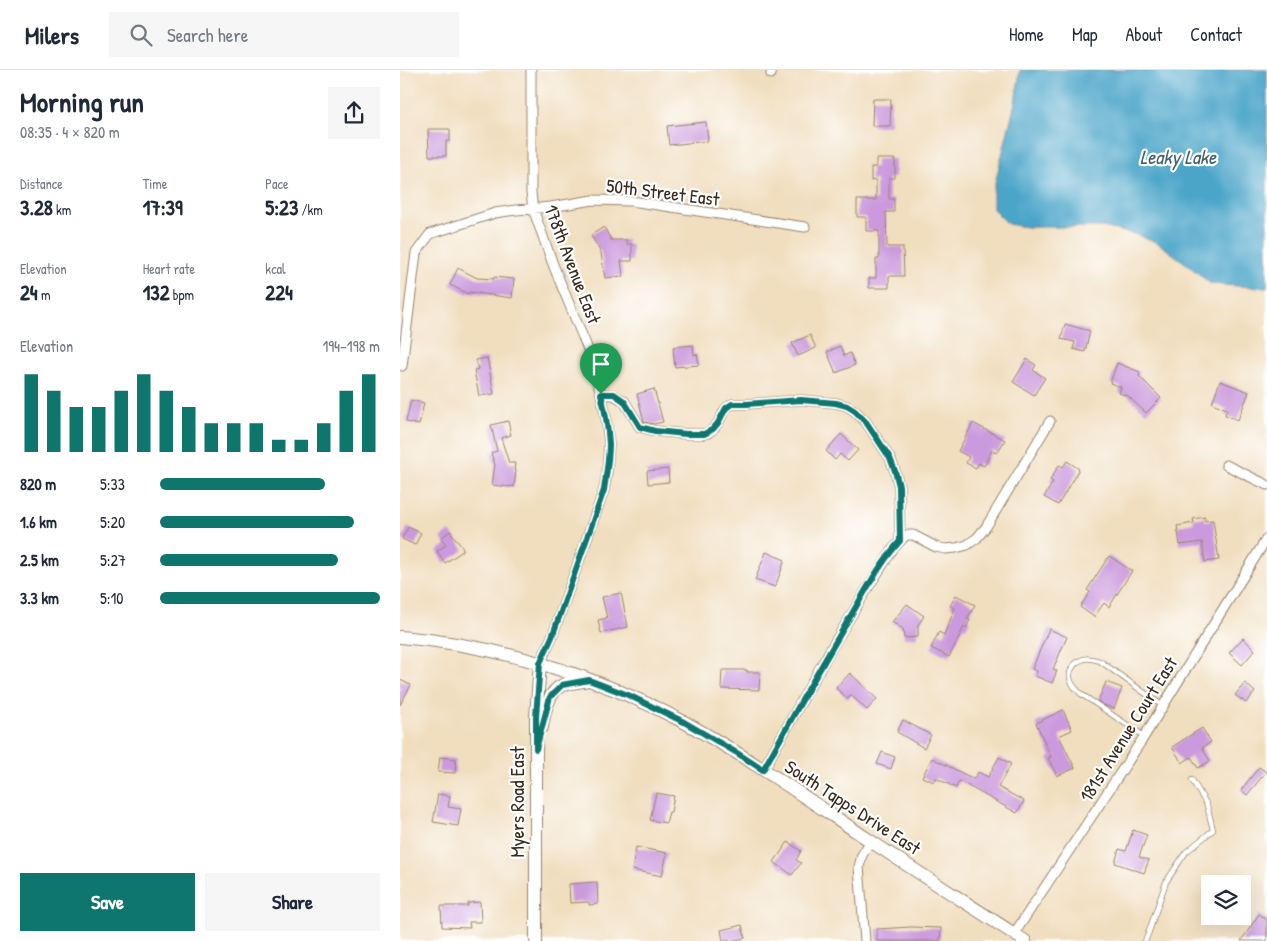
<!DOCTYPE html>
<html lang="en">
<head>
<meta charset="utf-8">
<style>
	:root { --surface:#fff; --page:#f6f6f7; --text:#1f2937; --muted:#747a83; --line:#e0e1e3; --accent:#0f766e }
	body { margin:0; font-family:"Patrick Hand",sans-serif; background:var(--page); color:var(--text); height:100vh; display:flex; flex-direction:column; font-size:19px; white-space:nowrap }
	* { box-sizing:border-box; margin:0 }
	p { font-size:16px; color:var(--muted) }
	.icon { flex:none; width:28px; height:28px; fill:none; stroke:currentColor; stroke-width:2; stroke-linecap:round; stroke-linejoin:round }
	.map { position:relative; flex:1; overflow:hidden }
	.drawer { display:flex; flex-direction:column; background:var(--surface); width:400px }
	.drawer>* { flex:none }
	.fabs { position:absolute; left:801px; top:805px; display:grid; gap:10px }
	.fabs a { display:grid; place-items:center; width:50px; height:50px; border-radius:0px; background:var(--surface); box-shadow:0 5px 20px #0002; font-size:25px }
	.pin { position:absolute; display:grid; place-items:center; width:42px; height:42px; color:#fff; margin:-51px -21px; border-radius:50% 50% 50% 0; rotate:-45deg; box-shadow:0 0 5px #0007 }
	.pin .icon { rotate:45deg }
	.round { display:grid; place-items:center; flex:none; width:52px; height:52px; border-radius:0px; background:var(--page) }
	.headline { display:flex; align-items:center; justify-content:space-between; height:85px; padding:0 20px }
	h1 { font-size:28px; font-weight:800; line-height:38px }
	.metrics { display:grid; grid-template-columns:repeat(3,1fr); gap:8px; height:85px; padding:5px 20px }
	.metrics div { display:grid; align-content:center }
	.metrics b { font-size:21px; font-weight:800 }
	.metrics small { font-size:14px; font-weight:400 }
	.metrics p { font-size:14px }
	.chart { height:140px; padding:10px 20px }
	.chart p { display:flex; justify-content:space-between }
	.chart svg { width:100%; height:90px; margin-top:5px; stroke:var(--accent); stroke-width:6 }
	.cta { display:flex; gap:10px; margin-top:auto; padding:10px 20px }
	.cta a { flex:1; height:58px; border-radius:0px; background:var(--accent); color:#fff; font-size:20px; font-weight:800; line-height:58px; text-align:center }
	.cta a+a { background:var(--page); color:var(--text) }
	ul { padding:0 20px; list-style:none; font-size:16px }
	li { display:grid; grid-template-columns:80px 60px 1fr; align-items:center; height:38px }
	li i { height:12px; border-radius:6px; background:var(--accent) }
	header { display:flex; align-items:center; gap:30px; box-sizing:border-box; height:70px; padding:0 25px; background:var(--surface); border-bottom:1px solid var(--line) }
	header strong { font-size:24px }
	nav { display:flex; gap:28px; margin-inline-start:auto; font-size:18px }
	.search { width:350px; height:45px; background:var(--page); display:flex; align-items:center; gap:12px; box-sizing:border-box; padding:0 18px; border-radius:0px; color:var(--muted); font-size:19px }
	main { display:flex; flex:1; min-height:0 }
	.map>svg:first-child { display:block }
	.water { fill:#4ba5c9; stroke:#436874 }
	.building { fill:#cb99dd }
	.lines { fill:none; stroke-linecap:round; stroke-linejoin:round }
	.lane-casing { stroke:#96846e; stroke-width:6 }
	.street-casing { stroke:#96846e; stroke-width:11 }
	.secondary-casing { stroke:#96846e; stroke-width:14 }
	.lane { stroke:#fff; stroke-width:4.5 }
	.street { stroke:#fff; stroke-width:9 }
	.secondary { stroke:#fff; stroke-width:12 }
	.route-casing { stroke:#fff; stroke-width:10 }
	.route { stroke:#0f766e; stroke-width:6 }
	.labels { text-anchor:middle; stroke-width:4.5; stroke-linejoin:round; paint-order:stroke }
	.street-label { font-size:19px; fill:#3b2a1e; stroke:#fff }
	.water-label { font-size:20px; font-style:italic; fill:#42616b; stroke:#fff }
</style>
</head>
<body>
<header>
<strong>Milers</strong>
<div class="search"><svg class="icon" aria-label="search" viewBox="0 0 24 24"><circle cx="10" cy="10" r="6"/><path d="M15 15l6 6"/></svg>Search here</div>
<nav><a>Home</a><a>Map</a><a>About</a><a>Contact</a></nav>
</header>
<main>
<section class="drawer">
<div class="headline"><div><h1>Morning run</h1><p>08:35 · 4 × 820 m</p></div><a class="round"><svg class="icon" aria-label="share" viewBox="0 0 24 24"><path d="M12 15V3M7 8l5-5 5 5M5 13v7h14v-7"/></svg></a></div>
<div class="metrics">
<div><p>Distance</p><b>3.28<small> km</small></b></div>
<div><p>Time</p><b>17:39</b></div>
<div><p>Pace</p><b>5:23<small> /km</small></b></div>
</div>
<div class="metrics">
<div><p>Elevation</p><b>24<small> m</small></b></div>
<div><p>Heart rate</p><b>132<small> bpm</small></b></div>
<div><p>kcal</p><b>224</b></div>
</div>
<div class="chart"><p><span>Elevation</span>194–198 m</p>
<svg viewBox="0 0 160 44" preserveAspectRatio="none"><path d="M5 44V6M15 44V14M25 44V22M35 44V22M45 44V14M55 44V6M65 44V14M75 44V22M85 44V30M95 44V30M105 44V30M115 44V38M125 44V38M135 44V30M145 44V14M155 44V6"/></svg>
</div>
<ul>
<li><b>820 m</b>5:33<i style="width:75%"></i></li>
<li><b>1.6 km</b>5:20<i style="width:88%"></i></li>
<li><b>2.5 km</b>5:27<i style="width:81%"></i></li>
<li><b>3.3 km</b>5:10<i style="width:100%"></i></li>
</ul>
<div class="cta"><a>Save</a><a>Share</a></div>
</section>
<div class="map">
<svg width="867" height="871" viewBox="0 0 867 871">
	<rect width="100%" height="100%" fill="#fff"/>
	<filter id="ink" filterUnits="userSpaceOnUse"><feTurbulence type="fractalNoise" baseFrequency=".02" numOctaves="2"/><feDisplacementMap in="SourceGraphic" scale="10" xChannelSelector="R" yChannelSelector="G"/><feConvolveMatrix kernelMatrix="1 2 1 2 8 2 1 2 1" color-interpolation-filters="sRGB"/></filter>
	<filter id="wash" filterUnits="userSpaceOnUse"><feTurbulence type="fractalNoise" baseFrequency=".0096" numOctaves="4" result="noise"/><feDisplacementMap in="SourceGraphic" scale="20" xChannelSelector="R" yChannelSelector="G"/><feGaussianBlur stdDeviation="1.12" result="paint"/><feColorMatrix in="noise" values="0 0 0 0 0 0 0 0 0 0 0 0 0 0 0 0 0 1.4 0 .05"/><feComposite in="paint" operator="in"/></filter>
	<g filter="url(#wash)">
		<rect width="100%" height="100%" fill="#f1debf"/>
		<path class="water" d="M620 0H867V218L811 214 788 195 758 173 738 165 703 157H626L608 154 593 139V121L615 33Z"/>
		<g id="blocks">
			<path class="building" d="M473 29H491L490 56H472Z
				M306 52 308 71 269 75 267 56Z
				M28 59H50V71H46V86H29Z
				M476 89H495V108H489V129H494V142H486L487 177H503L504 206H489V218H469V208H476V189H479V161H466V147H457V130H476V110L471 111V97H476Z
				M204 157 211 170H227V174H232V191H221L223 206 205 208 201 183 191 165Z
				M58 198 77 208 94 209V207L114 209 112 228 69 222 68 224 50 215Z
				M665 254 690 261 685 282 673 279 675 272 661 269Z
				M410 265 416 278 398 286 392 273Z
				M293 275 294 285 297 284 299 295 275 297 273 277Z
				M440 276 444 286 450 283 455 295 436 303 427 282Z
				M87 288 94 324 79 326 74 300 78 299 76 290Z
				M627 289 636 295 633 300 645 308 634 325 613 312Z
				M717 293 740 302 739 306 761 328 746 343 728 326 719 323 721 317 710 313Z
				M820 311 849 322 838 350 825 345 827 339 812 333Z
				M254 319 263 352 254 354 244 352 237 324Z
				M11 330 24 333 19 355 6 352Z
				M108 351 111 365 101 368 109 393H115L114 400H116L114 417 110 416V417L92 415 95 395 91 383 97 381 91 355Z
				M573 353 605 370 597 383 592 380 584 396 579 393 576 398 566 393 569 387 558 381Z
				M441 364 458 380 448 391 440 384 435 390 426 381Z
				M667 391 679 399 658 435 644 427 653 412 650 410 659 395 663 397Z
				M268 399 269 412 248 414 247 401Z
				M805 447V451L813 450 819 490 805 492 802 472 780 475 777 456 794 453 793 449Z
				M8 457 21 463 15 475 2 469Z
				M50 461 64 480 45 493 37 481 46 475 41 468Z
				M366 482 385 490 375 517 355 510Z
				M709 486 732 501 709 537 704 533 694 547 680 537 690 522 687 520Z
				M221 523 228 557 201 563 198 550 207 548 202 527Z
				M556 525 575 535 567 549 570 550 566 558 564 557 549 587 531 578 539 562 544 565 555 538 550 536Z
				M507 534 524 546 518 555V567L504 568 503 559 492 552Z
				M649 559 667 567 653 599 657 601 652 613 635 606 637 601 632 599Z
				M843 568 855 580 842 595 829 583Z
				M322 600H347V602H360L359 620 321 619Z
				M450 603 477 629 467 640 451 625 448 629 436 618Z
				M0 610 11 615 0 635Z
				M706 612 722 618 714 639 704 635 698 631Z
				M845 613 855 622 846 633 835 625Z
				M663 640 672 660 659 666 675 698 657 706 648 688 651 687 636 653Z
				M503 650 531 665 524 678 497 662Z
				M802 658 811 672 802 678 810 691 798 698 791 687 782 693 772 677Z
				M482 682 495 687 491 699 477 694Z
				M40 687 56 689 55 703 38 702Z
				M599 687 611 694 598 717 624 731 617 743 559 711 556 718 536 708 534 712 522 707 532 688 574 709 578 702 588 707Z
				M859 697 866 702 847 725 841 720Z
				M256 723 274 726 271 742H269L266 753 250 750Z
				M38 724 50 726 48 737 61 739 58 756 33 752Z
				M733 760 747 765 739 787 749 790 744 803 715 793 719 779 726 781Z
				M388 772 401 781 396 790 401 793 392 805 374 792Z
				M236 777 267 783 262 806 232 800Z
				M197 812 198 834 189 835V832L170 833 169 814Z
				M80 832 81 852H69L70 858 42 857 41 836H68V833Z
				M859 844 867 850V871H841Z
				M342 855 345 868 330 871H323L321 860Z
				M511 857 541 858 540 871H477V859Z"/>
		</g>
	</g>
	<g filter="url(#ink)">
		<use href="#blocks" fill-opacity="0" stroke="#96846e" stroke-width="1"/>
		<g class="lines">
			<defs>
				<path id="lane" d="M744 666 681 624C677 620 670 614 670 607 669 599 676 591 684 589 689 587 695 590 700 591L763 636
					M745 871 747 867 766 812 786 782 813 760 807 735 792 710"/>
				<path id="street" d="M131 0V123L133 139 154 197 189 282 201 324 206 347 209 374 207 403 204 420 152 567 140 593
					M371 4 372 0
					M2 296 16 183 30 164 95 143 116 140 151 137 193 130 231 131 405 157
					M201 324 214 325 224 331 240 357 255 361 286 364H304L308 363 313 359 318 353 326 338 332 334H346L401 330 436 333 447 336 455 341 466 352 490 388 495 401 499 416 500 471
					M826 395 867 415
					M363 700 432 577 467 519 493 479 504 467 508 465H513L536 477 545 479 556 478 567 475 577 468 586 457 650 351
					M614 864 742 670 867 468
					M465 871 459 797 462 785 471 771"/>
				<path id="secondary" d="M0 567C99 575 197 606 284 652 348 687 409 730 469 770 520 804 573 837 625 871
					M142 657C144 643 148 621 163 615 171 612 180 612 188 610
					M136 871V647L140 593"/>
			</defs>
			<use href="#lane" class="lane-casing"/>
			<use href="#street" class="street-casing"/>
			<use href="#secondary" class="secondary-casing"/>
			<use href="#lane" class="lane"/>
			<use href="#street" class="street"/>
			<use href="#secondary" class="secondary"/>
		</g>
	</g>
	<g class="lines" filter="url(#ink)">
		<defs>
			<path id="route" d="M201 324H214L224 331 240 357 255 361 286 364H304L308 362 313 359 318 353 326 338 332 334H346L401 330 436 333 447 336 455 341 466 352 490 388 495 401 499 416 500 471C480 493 465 522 450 547 420 598 391 649 363 700L337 683 284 652 228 625 189 610 162 615 150 627 136 679V647L140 593 152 567 204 420C206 405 209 389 209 374 208 357 205 340 201 324Z"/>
		</defs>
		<use href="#route" class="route-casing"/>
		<use href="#route" class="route"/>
	</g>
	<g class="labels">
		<g class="street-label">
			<text transform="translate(263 122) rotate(7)" y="7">50th Street East</text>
			<text transform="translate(173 194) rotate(69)" y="7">178th Avenue East</text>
			<text transform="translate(728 659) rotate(-58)" y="7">181st Avenue Court East</text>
			<text transform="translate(117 732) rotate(-90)" y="7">Myers Road East</text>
			<text transform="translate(453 737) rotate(33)" y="7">South Tapps Drive East</text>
		</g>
		<g class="water-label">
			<text x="778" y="94">Leaky Lake</text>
		</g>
	</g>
</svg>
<div class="fabs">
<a><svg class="icon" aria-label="layers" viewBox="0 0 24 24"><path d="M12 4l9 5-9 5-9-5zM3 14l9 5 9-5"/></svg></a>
</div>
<div class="pin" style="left:201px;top:324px;background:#1e9e55"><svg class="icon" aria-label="arrive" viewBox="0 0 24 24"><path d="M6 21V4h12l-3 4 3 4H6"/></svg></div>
</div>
</main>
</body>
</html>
